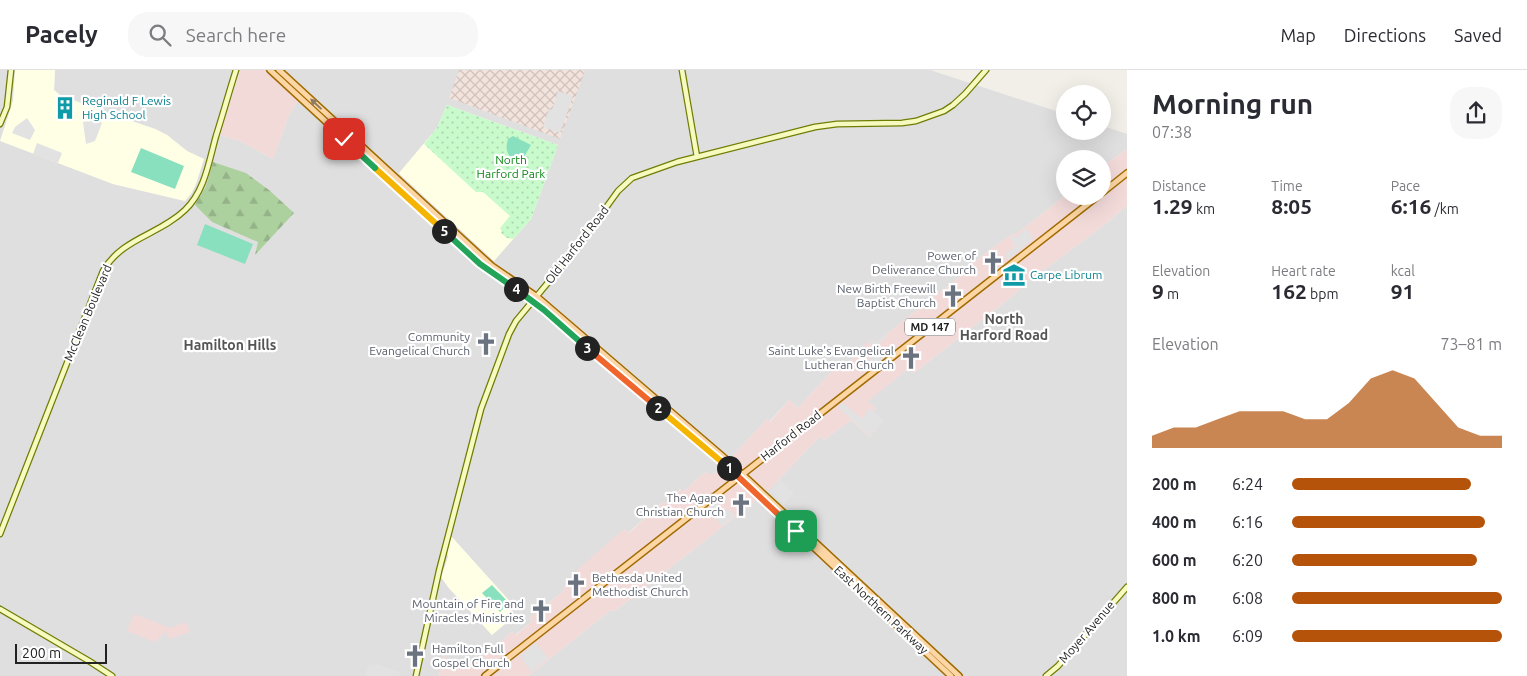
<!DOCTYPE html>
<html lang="en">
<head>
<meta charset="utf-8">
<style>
	:root { --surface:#fff; --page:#f7f7f7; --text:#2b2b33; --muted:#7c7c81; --line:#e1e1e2; --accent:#b45309 }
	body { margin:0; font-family:Ubuntu,sans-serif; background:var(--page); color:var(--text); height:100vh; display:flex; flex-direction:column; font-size:19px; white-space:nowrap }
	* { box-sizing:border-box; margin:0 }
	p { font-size:16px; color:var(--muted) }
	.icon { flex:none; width:28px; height:28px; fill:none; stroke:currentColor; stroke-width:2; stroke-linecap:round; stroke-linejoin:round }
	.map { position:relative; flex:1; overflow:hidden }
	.panel { display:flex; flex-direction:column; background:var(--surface); width:400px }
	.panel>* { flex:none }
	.fabs { position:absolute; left:1056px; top:15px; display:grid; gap:10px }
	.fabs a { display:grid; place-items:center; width:55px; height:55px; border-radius:50%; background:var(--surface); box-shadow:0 5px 20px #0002; font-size:25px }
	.scale { position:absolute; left:15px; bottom:12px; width:92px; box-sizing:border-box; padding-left:5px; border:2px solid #222; border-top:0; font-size:14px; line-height:18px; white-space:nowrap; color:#222; -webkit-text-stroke:4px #fff; paint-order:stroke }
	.pin { position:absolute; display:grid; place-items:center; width:42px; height:42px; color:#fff; margin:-21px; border-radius:10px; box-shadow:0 2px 8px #0006 }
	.km { position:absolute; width:25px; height:25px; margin:-12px; border-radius:50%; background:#222; color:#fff; font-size:14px; line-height:25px; text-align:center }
	.round { display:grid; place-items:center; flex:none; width:52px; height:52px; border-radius:20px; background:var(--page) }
	.headline { display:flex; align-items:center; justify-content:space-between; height:85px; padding:0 25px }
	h1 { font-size:28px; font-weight:700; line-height:38px }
	.metrics { display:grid; grid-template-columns:repeat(3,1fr); gap:8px; height:85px; padding:5px 25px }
	.metrics div { display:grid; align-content:center }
	.metrics b { font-size:21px; font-weight:700 }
	.metrics small { font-size:14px; font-weight:400 }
	.metrics p { font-size:14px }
	.chart { height:140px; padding:10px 25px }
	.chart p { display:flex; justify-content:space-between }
	.chart svg { width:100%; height:90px; margin-top:5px; fill:var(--accent); opacity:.7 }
	ul { padding:0 25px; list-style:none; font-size:16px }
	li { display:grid; grid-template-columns:80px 60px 1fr; align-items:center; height:38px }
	li i { height:12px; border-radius:6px; background:var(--accent) }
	header { display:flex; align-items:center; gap:30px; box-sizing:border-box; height:70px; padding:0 25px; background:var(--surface); border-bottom:1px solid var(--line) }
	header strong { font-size:24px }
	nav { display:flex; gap:28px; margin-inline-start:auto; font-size:18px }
	.search { width:350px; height:45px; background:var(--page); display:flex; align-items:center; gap:12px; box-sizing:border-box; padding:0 18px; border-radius:20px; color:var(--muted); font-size:19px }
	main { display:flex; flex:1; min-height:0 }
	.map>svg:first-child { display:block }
	.residential { fill:#e0dfdf; fill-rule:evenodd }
	.commercial { fill:#f2dad9 }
	.education { fill:#ffffe5 }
	.military { fill:url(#military-cross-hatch) }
	.forest { fill:url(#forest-firs) }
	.park { fill:url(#park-dots) }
	.pitch { fill:#88e0be }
	.parking { fill:#e2e2e2 }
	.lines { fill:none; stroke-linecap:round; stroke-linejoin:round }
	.secondary-casing { stroke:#707d05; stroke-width:7 }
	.primary-casing { stroke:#a06b00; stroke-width:8 }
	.secondary { stroke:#f7fabf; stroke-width:4.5 }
	.primary { stroke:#fcd6a4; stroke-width:5 }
	.oneway { fill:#8f7c63 }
	.split-1-casing { stroke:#fff; stroke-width:10 }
	.split-2-casing { stroke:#fff; stroke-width:10 }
	.split-3-casing { stroke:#fff; stroke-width:10 }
	.split-4-casing { stroke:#fff; stroke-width:10 }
	.split-5-casing { stroke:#fff; stroke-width:10 }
	.split-6-casing { stroke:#fff; stroke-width:10 }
	.split-7-casing { stroke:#fff; stroke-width:10 }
	.split-1 { stroke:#f0652b; stroke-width:6 }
	.split-2 { stroke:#f5b400; stroke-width:6 }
	.split-3 { stroke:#f0652b; stroke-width:6 }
	.split-4 { stroke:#22a559; stroke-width:6 }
	.split-5 { stroke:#22a559; stroke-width:6 }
	.split-6 { stroke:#f5b400; stroke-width:6 }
	.split-7 { stroke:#22a559; stroke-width:6 }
	.labels { text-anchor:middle; stroke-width:4.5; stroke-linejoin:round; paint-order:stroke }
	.shield { fill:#fff; stroke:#646464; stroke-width:1 }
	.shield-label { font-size:11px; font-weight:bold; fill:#222 }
	.culture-label { font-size:12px; fill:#0d838f; stroke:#fff; text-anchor:start }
	.park-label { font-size:12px; fill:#0c8416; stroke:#fff }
	.street-label { font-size:12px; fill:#222; stroke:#fff }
	.worship-label { font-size:12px; fill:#5b616d; stroke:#fff; text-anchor:end }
	.neighbourhood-label { font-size:14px; font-weight:bold; fill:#555; stroke:#fff }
</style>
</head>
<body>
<header>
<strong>Pacely</strong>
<div class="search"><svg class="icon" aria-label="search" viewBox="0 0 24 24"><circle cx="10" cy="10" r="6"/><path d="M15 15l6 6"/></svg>Search here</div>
<nav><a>Map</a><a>Directions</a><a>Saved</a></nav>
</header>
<main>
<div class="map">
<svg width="1127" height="606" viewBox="0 0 1127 606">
	<defs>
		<pattern id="military-cross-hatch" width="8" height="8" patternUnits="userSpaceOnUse" patternTransform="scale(1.25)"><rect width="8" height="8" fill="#f3e3dd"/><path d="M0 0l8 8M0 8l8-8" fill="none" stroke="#d0c2bd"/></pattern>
		<pattern id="forest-firs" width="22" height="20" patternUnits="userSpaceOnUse" patternTransform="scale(1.25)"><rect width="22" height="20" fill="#add19e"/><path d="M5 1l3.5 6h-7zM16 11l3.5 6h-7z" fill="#95b388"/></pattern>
		<pattern id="park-dots" width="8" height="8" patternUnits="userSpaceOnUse" patternTransform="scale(1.25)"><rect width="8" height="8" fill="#c8facc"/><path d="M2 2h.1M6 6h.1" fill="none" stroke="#acd6af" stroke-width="1.8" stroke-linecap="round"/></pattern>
	</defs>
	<rect width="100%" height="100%" fill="#f2efe9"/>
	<path class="residential" d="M0 0H15V6L13 31 1 71 113 114 185 131 196 114 204 89 187 81 167 65 155 59 97 39 60 25 54 20 55 0H237L217 64 240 71 273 89 289 45 301 25 274 0H930L1065 44V61H1102L1103 56 1127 64V79L1103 96 1102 89H1065V126L1015 165 1013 164 987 182 969 197 970 199 876 272 872 269 855 283 857 285 843 297 839 294 798 338 789 330 769 352 767 349 728 391 712 405H707L705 402 683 422 680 419 665 434 663 432 628 463 625 459 575 503 577 505 564 518 565 520 529 548 532 551 515 565 512 562 480 589 460 595 443 587 439 606H0ZM447 35 494 191 399 104 437 58ZM447 480 515 537 501 549 504 553 492 565 448 517 444 511 443 499 445 497 448 487Z
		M1127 135V606H528L611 540 615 541 767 422 820 366 824 370 851 350 870 367 874 342 876 339 867 331 909 298 914 303 1010 228 1029 211 1107 153Z"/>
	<path class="commercial" d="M237 0H274L301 25 289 45 273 89 240 71 217 64Z
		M1127 79V135L1107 153 1029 211 1010 228 914 303 909 298 868 331 876 339 874 342 884 351 870 367 851 350 824 370 820 366 767 422 615 541 611 540 528 606H439L443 586 460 595 480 589 512 562 516 565 532 551 529 548 565 520 563 518 577 505 575 502 624 459 629 463 663 432 666 434 681 419 683 422 705 402 707 404 710 403 712 405 728 391 767 349 770 352 789 330 798 338 839 294 843 297 857 285 854 283 872 269 876 272 970 199 968 197 987 182 1013 163 1015 165 1065 126H1102L1103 96Z
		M134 544 170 558 186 552 190 562 169 569 166 561 155 572 127 561Z"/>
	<path class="education" d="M15 0H55L54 20 60 25 97 39 155 59 167 65 187 81 204 89 196 114 191 124 185 131 113 114 0 71 13 31Z
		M447 35 558 75 531 149 494 191 399 103 437 58Z
		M452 467 515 537 501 549 505 554 492 565 448 517 441 507 448 487 447 480 450 468Z"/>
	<path class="military" d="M459 0H580L585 1 560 69 449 28Z"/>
	<path class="forest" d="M213 92 246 103 269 120 294 143 255 185 258 172 212 152 195 135 206 116Z"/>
	<path class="park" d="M447 35 558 75 531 149 513 169 507 168 501 163 502 161 500 158 510 146 483 122H476L424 74 437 58Z"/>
	<path class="pitch" d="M513 66 531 75 521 92C509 90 504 81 508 69Z
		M141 78 184 96 175 119 131 102Z
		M205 154 253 174 245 194 197 175Z
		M492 515 509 533 500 542 482 523Z"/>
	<path class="parking" d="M558 21 573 26 560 63 543 57 549 39 552 40Z
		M27 48 35 60 30 70 12 63 15 57Z
		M97 50 102 53 95 71 86 74 83 52Z
		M37 73 62 83 58 93 33 84Z
		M1026 159 1032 166 1031 167 1033 169 1010 188 1007 189 1005 184 1016 176 1009 167 1012 165 1015 168Z
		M886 264 888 266 880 272 881 274 879 275 887 285 870 299 865 292 877 283 869 272 873 269 876 272Z
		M843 333 861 348 866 346V342L870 338 884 351 870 366 838 337Z
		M780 410 794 423 784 434 770 421Z
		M717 432 725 442 729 439 735 446 722 456 708 439Z
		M536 573 548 588 531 602 520 586Z
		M374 593 400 602 399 606H368L365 605 369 594 372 596Z"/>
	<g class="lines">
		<defs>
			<path id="secondary" d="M682 0 697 87
				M0 54 7 37 11 0
				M0 464 103 201C122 168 159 165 185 140 205 121 209 91 216 66 223 44 229 22 236 0
				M0 539 89 591 112 606
				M416 606 439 501 481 339 509 264 516 251 576 179 618 121 632 108 677 92 815 57 837 54 902 53 916 51 944 41 953 35 965 24 986 0
				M1046 606 1058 596 1127 517"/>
			<path id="primary" d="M270 0 480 194 544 240 728 397 951 606
				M279 0 482 187 492 196 536 226 728 391 959 606
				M1102 123 1127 103
				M485 606 1098 126"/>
		</defs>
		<use href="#secondary" class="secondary-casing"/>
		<use href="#primary" class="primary-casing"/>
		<use href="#secondary" class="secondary"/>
		<use href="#primary" class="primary"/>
	</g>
	<defs><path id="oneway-solid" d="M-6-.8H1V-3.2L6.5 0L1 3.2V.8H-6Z" transform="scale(1.25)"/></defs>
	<use class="oneway" href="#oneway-solid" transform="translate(316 34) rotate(-137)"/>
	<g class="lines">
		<defs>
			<path id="split-1" d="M729 398 796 461"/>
			<path id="split-2" d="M658 338 729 398"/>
			<path id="split-3" d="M587 278 658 338"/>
			<path id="split-4" d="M516 219 544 240 587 278"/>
			<path id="split-5" d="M444 161 480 194 516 219"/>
			<path id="split-6" d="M375 98 444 161"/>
			<path id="split-7" d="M344 69 375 98"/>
		</defs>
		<use href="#split-1" class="split-1-casing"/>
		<use href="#split-2" class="split-2-casing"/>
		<use href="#split-3" class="split-3-casing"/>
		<use href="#split-4" class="split-4-casing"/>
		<use href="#split-5" class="split-5-casing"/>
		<use href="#split-6" class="split-6-casing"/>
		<use href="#split-7" class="split-7-casing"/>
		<use href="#split-1" class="split-1"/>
		<use href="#split-2" class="split-2"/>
		<use href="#split-3" class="split-3"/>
		<use href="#split-4" class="split-4"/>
		<use href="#split-5" class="split-5"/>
		<use href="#split-6" class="split-6"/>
		<use href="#split-7" class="split-7"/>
	</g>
	<defs>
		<symbol id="building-bare" viewBox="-9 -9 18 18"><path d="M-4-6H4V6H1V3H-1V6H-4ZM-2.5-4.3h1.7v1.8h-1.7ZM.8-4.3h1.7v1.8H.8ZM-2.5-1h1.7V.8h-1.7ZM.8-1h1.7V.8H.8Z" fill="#0f9aa8" stroke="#fff" stroke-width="2.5" paint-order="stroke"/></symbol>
		<symbol id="church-bare" viewBox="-9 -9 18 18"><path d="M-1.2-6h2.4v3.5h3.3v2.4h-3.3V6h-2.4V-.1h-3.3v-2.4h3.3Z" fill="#6b7280" stroke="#fff" stroke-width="2.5" paint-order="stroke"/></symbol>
		<symbol id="museum-bare" viewBox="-9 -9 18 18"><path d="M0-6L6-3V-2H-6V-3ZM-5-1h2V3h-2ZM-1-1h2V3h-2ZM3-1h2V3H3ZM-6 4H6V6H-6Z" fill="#0f9aa8" stroke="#fff" stroke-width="2.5" paint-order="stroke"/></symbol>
	</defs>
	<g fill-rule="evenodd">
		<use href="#building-bare" x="49" y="22" width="32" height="32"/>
		<use href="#church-bare" x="977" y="177" width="32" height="32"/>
		<use href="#museum-bare" x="998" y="189" width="32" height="32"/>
		<use href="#church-bare" x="937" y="210" width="32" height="32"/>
		<use href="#church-bare" x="470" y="258" width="32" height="32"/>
		<use href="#church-bare" x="895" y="272" width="32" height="32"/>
		<use href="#church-bare" x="725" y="419" width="32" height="32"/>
		<use href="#church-bare" x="560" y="499" width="32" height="32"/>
		<use href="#church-bare" x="525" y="525" width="32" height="32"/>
		<use href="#church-bare" x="399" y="570" width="32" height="32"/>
	</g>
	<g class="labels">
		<rect class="shield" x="905" y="248.5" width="50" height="17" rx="4"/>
		<g class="shield-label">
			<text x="930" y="261">MD 147</text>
		</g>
		<g class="culture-label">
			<text x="82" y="35">Reginald F Lewis<tspan x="82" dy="14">High School</tspan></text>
			<text x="1030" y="209">Carpe Librum</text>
		</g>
		<g class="park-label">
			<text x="511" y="94">North<tspan x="511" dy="14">Harford Park</tspan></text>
		</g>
		<g class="street-label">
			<text transform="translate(577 175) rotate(-52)" y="4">Old Harford Road</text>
			<text transform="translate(88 243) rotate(-67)" y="4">McClean Boulevard</text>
			<text transform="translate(791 366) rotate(-38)" y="4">Harford Road</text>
			<text transform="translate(881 540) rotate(43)" y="4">East Northern Parkway</text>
			<text transform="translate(1087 562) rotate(-49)" y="4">Moyer Avenue</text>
		</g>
		<g class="worship-label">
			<text x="976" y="190">Power of<tspan x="976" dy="14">Deliverance Church</tspan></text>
			<text x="936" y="223">New Birth Freewill<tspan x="936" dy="14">Baptist Church</tspan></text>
			<text x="470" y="271">Community<tspan x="470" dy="14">Evangelical Church</tspan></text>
			<text x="894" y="285">Saint Luke's Evangelical<tspan x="894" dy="14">Lutheran Church</tspan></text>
			<text x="724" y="432">The Agape<tspan x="724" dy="14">Christian Church</tspan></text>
			<text x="592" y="512" text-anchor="start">Bethesda United<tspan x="592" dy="14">Methodist Church</tspan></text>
			<text x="524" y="538">Mountain of Fire and<tspan x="524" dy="14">Miracles Ministries</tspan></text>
			<text x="432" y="583" text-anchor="start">Hamilton Full<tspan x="432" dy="14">Gospel Church</tspan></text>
		</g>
		<g class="neighbourhood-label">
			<text x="1004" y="254">North<tspan x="1004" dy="16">Harford Road</tspan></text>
			<text x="230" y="280">Hamilton Hills</text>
		</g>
	</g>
</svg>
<div class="fabs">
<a><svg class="icon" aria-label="locate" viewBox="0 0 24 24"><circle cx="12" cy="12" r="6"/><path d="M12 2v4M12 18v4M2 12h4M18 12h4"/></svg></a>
<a><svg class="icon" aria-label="layers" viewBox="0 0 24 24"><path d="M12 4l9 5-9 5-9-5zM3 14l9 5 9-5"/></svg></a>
</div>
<div class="scale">200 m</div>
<div class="pin" style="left:796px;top:461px;background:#1e9e55"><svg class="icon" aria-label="arrive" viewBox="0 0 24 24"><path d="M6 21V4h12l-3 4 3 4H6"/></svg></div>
<div class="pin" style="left:344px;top:69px;background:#d93025"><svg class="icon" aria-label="check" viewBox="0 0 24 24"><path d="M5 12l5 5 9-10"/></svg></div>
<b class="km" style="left:729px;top:398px">1</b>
<b class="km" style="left:658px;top:338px">2</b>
<b class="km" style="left:587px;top:278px">3</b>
<b class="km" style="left:516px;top:219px">4</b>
<b class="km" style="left:444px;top:161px">5</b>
</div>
<section class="panel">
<div class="headline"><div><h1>Morning run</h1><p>07:38</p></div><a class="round"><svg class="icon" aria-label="share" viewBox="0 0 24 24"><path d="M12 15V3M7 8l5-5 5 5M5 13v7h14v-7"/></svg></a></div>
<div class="metrics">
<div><p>Distance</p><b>1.29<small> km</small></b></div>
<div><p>Time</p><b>8:05</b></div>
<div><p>Pace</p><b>6:16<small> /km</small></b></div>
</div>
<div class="metrics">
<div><p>Elevation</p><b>9<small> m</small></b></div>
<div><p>Heart rate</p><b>162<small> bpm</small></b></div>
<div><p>kcal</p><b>91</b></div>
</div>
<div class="chart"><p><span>Elevation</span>73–81 m</p>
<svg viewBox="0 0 160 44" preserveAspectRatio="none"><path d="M0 44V38L10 34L20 34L30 30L40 26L50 26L60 26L70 30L80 30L90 22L100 10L110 6L120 10L130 22L140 34L150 38L160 38V44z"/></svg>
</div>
<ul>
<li><b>200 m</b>6:24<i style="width:85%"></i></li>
<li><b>400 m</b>6:16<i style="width:92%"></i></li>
<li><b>600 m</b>6:20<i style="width:88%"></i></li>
<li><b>800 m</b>6:08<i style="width:100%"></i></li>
<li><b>1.0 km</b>6:09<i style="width:100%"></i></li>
</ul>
</section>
</main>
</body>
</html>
